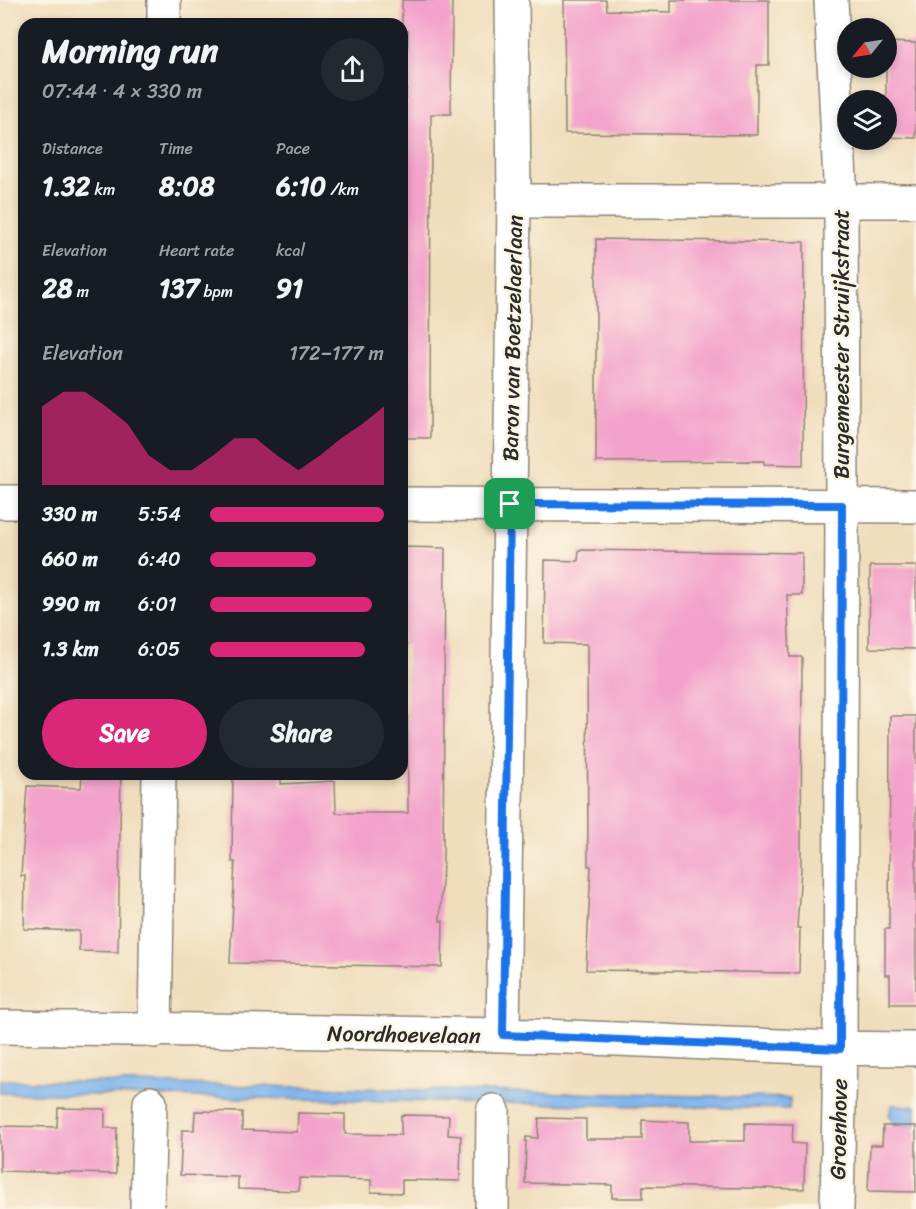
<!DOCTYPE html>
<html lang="en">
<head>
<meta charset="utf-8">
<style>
	:root { --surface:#171b24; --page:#242831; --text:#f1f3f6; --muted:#9ea1a6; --accent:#db2777 }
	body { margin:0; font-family:Sriracha,sans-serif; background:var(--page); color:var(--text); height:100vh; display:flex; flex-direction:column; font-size:22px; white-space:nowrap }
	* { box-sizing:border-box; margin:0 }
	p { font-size:20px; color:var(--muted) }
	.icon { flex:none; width:33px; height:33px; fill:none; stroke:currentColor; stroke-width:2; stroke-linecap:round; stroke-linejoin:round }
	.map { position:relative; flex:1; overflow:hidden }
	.details { position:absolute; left:18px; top:18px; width:390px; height:762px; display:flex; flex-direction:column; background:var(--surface); border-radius:18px; box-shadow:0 3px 9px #0003 }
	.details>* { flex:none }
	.needle { width:39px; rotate:240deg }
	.fabs { position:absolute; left:837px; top:18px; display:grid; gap:12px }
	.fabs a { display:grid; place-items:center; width:60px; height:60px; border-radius:50%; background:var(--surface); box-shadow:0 3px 9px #0003; font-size:30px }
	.pin { position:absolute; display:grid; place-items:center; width:51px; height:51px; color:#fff; margin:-26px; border-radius:12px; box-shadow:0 3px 9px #0006 }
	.round { display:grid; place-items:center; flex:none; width:63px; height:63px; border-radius:32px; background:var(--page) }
	.summary { display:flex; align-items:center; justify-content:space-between; height:102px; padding:0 24px }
	h1 { font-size:33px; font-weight:700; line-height:45px }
	.metrics { display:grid; grid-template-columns:repeat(3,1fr); gap:9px; height:102px; padding:6px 24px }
	.metrics div { display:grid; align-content:center }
	.metrics b { font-size:26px; font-weight:700 }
	.metrics small { font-size:16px; font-weight:400 }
	.metrics p { font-size:16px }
	.chart { height:168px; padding:12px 24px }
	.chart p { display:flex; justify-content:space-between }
	.chart svg { width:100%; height:108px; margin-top:6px; fill:var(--accent); opacity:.7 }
	.button { display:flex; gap:12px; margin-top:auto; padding:12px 24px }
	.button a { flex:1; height:69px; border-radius:36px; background:var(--accent); color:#fff; font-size:24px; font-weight:700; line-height:69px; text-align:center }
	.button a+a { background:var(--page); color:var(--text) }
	ul { padding:0 24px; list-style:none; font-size:20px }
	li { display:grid; grid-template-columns:96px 72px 1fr; align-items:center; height:45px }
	li i { height:15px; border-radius:8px; background:var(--accent) }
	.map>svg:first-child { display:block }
	.water { fill:#7fb4ed; stroke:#55708c; stroke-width:1.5 }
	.building { fill:#f3a3cb }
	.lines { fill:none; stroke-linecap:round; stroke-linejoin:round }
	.minor-casing { stroke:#8e8474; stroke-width:36 }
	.minor { stroke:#fff; stroke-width:33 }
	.route-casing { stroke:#fff; stroke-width:12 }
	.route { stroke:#1a73e8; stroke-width:8 }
	.labels { text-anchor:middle; stroke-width:5; stroke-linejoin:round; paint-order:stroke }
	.street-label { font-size:22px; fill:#2b2b2b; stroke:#fcf5e5 }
</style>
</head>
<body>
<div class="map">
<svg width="916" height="1209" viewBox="0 0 916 1209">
	<rect width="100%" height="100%" fill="#fcf5e5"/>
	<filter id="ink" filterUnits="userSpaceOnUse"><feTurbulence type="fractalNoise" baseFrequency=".0167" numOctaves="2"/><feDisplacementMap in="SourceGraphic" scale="12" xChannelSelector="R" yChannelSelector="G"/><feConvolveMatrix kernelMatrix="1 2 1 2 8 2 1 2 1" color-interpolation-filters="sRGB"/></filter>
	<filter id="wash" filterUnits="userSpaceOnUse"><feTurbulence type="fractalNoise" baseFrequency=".008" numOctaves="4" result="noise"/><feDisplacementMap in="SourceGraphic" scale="24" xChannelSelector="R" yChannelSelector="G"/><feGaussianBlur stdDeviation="1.35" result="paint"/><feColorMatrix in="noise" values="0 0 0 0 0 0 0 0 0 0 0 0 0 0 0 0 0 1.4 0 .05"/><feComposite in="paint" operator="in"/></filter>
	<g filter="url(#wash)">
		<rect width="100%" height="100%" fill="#f0ddbc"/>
		<path class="water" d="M0 1080 790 1098 789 1109 0 1093Z
			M892 1105 916 1106V1126H894L889 1115Z"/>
		<g id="blocks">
			<path class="building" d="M402 0H452L451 114H431L430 438H402V97H406L408 31H402Z
				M564 0H606L607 10 671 12V0H769V65H757V135L565 133Z
				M886 42 916 43V138L886 137Z
				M596 239 804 242 803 465 764 464V461L596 462Z
				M402 547 445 548 443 863 440 921H443L442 967 230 963 235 862H232L233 774H281V784L335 781 336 813H408L407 645 402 644Z
				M579 550 802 553V595H787L790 657H802L801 869 797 928H800L799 973 586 970 591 866H588L587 644 544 643 545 560 578 561Z
				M870 566H916V649L869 648Z
				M890 716H916V1004H890V975H885V929H889Z
				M82 774H121L118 952 79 951V931L24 929 25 876H21L27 786 81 788Z
				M58 1108 105 1109V1128H117L116 1174 0 1171V1126L57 1127Z
				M195 1111 242 1112V1130L297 1132 298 1113 345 1114V1134L401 1135V1115L449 1116 448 1135 461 1136 460 1181 402 1180V1193L371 1192V1180L299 1178V1191L238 1189V1177L180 1175 182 1130H194Z
				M539 1118 586 1119V1139H642V1120L689 1122V1141H745V1123L793 1124 792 1143 805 1144 804 1189 643 1186V1198H612V1185L525 1183 526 1137 538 1138Z
				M883 1126H916V1192L868 1191 870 1145H882Z"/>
		</g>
	</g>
	<g filter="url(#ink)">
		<use href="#blocks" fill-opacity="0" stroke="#8e8474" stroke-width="1.5"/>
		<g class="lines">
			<defs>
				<path id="minor" d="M831 0 841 201 842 505 840 1049 837 1209
					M164 24V0
					M514 201H916
					M0 502H24
					M402 504 916 506
					M0 1027C167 1030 335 1031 502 1035 640 1038 778 1049 916 1049
					M155 1031 159 774
					M503 1035 514 201 512 0
					M147 1209 150 1103
					M492 1209 493 1111"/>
			</defs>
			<use href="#minor" class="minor-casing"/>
			<use href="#minor" class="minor"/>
		</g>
	</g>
	<g class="lines" filter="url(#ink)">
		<defs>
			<path id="route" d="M510 504 842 505 840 1049 503 1035Z"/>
		</defs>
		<use href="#route" class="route-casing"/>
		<use href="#route" class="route"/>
	</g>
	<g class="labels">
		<g class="street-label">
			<text transform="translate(512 338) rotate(-89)" y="8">Baron van Boetzelaerlaan</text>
			<text transform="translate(841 344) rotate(-90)" y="8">Burgemeester Struijkstraat</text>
			<text transform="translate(404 1034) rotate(1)" y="8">Noordhoevelaan</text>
			<text transform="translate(838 1129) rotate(-89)" y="8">Groenhove</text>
		</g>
	</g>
</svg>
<div class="fabs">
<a><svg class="needle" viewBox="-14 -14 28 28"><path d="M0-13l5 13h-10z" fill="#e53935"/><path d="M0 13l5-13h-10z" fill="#9ea1a6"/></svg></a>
<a><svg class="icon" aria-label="layers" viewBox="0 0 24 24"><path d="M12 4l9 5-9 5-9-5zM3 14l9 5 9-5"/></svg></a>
</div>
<div class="pin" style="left:510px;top:504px;background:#1e9e55"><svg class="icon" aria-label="arrive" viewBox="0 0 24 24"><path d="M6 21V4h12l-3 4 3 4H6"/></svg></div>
<section class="details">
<div class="summary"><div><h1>Morning run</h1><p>07:44 · 4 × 330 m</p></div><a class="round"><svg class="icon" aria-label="share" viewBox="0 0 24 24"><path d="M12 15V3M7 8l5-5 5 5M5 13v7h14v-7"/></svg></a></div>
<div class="metrics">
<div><p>Distance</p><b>1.32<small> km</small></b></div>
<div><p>Time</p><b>8:08</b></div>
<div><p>Pace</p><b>6:10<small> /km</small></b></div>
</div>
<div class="metrics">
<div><p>Elevation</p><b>28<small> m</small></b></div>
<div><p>Heart rate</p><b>137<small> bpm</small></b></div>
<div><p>kcal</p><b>91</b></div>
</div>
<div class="chart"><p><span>Elevation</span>172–177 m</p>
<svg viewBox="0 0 160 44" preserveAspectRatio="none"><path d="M0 44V12L10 6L20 6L30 12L40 19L50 32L60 38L70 38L80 32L90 25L100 25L110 32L120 38L130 32L140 25L150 19L160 12V44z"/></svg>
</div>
<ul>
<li><b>330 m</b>5:54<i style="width:100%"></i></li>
<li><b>660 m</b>6:40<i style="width:61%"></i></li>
<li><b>990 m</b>6:01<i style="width:93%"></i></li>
<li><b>1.3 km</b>6:05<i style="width:89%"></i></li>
</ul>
<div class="button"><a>Save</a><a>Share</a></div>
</section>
</div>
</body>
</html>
